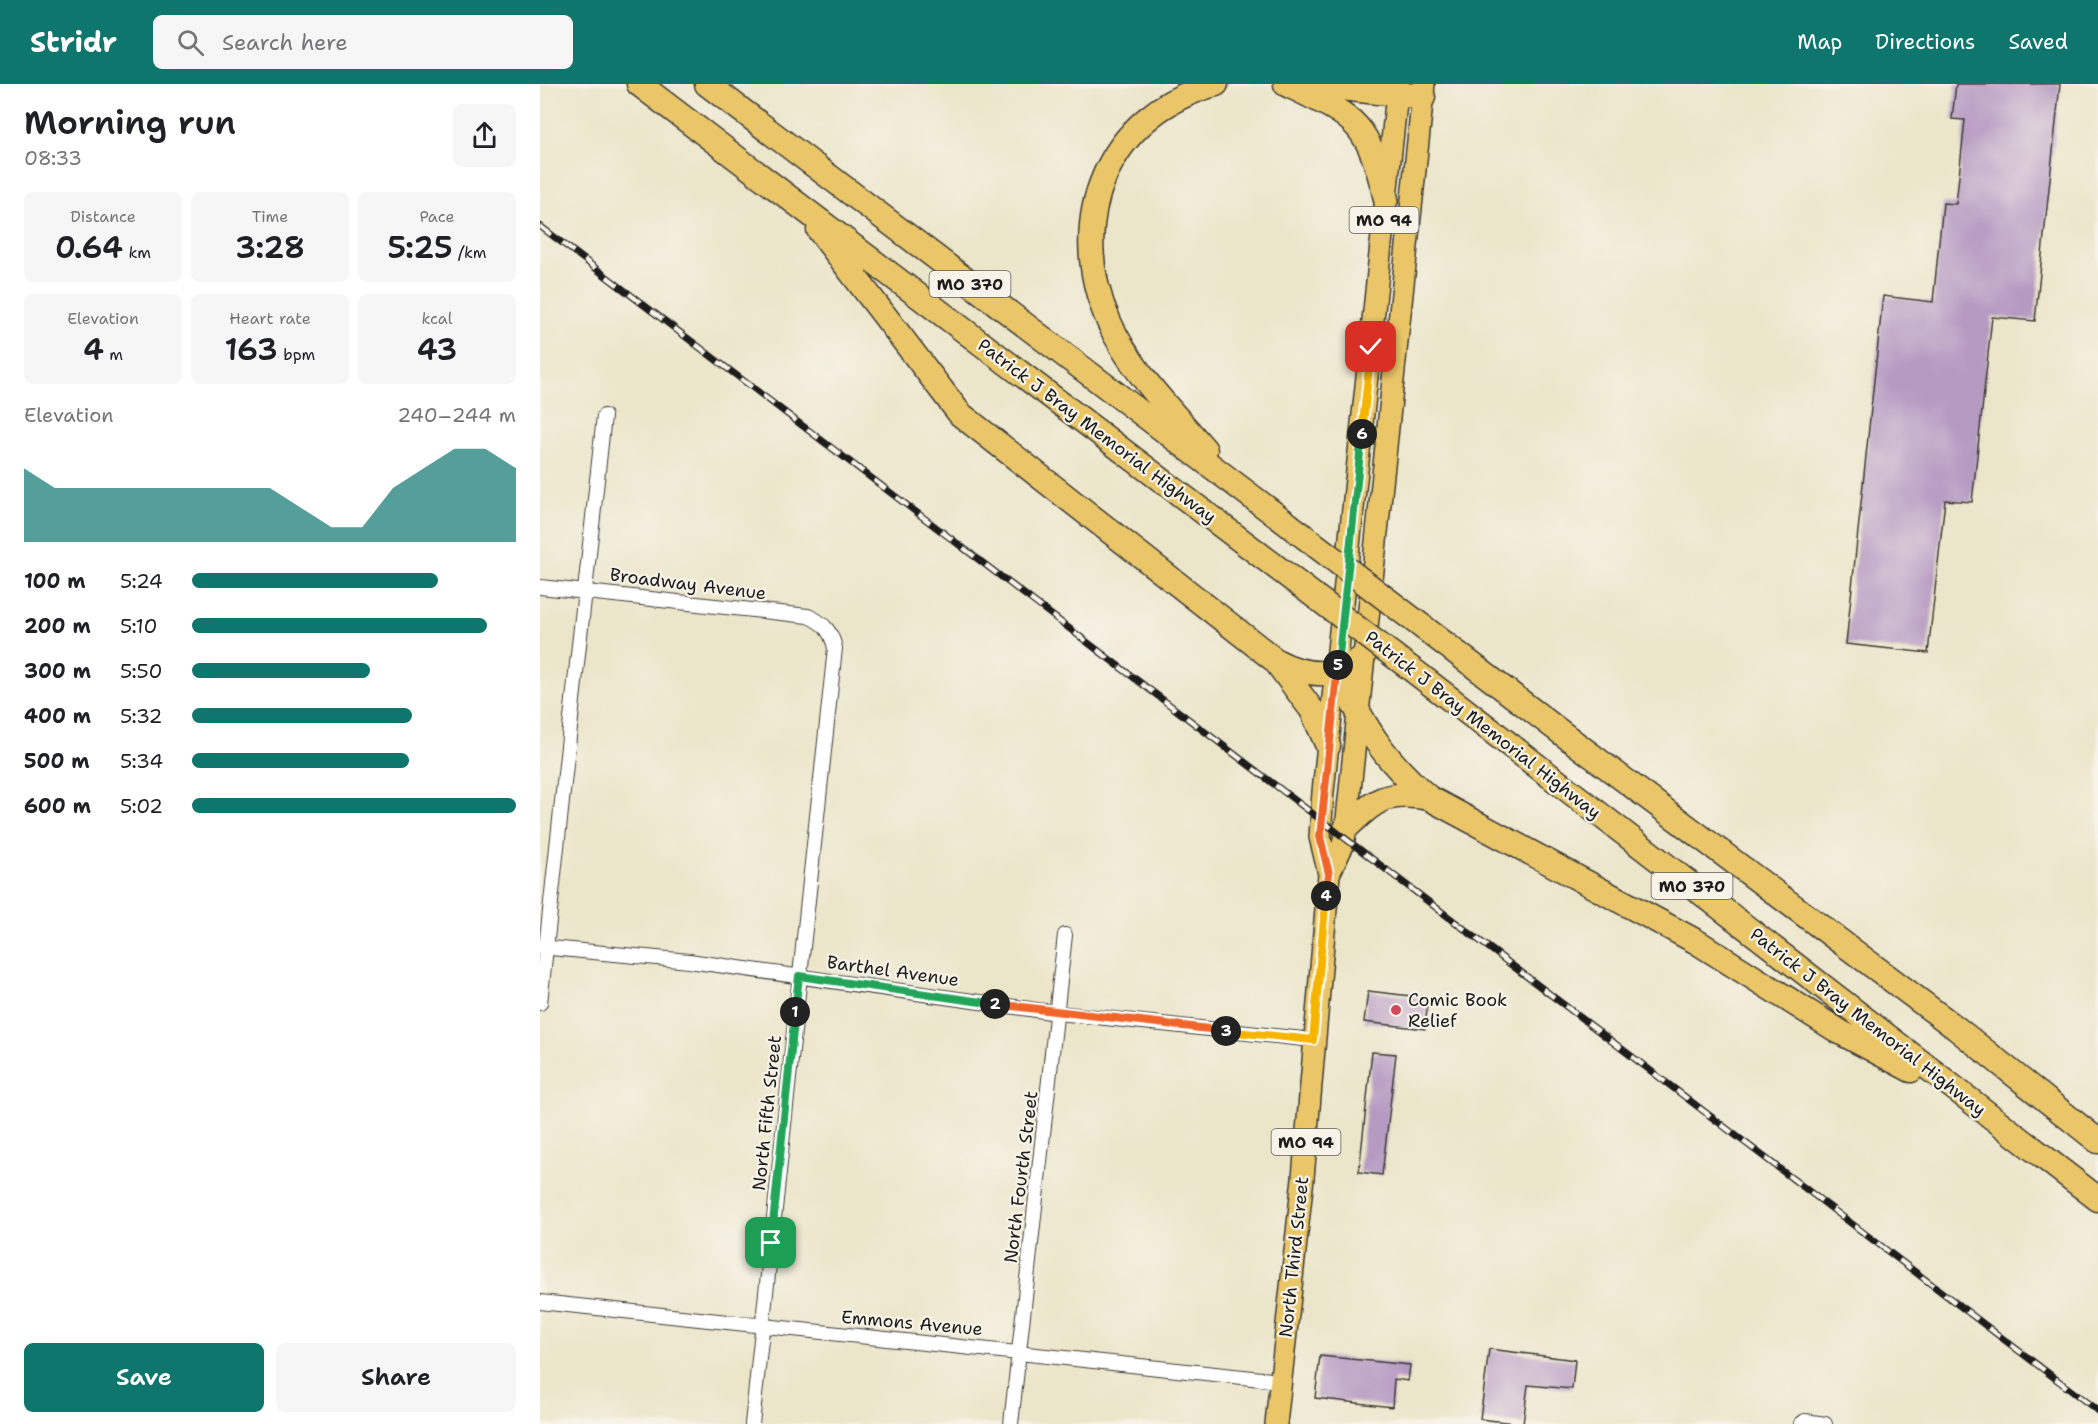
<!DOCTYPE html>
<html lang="en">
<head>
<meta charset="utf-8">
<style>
	:root { --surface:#fff; --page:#f6f6f6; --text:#202124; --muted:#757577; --accent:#0f766e }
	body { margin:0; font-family:"Shantell Sans",sans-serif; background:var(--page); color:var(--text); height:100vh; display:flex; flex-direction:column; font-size:22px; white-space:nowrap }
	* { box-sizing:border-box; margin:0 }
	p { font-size:20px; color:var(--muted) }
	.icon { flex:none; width:33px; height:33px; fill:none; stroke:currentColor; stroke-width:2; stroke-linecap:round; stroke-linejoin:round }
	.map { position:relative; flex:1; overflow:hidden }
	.sheet { display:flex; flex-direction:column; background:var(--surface); width:540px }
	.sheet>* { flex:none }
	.pin { position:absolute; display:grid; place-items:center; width:51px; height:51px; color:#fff; margin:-26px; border-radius:12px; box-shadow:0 3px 9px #0006 }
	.km { position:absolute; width:30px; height:30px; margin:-15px; border-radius:50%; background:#222; color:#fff; font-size:16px; line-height:30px; text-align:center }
	.round { display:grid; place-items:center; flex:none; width:63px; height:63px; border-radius:9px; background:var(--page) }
	.overview { display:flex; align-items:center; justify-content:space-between; height:102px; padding:0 24px }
	h1 { font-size:33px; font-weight:600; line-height:45px }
	.metrics { display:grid; grid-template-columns:repeat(3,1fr); gap:9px; height:102px; padding:6px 24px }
	.metrics div { display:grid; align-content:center; border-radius:9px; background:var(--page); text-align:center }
	.metrics b { font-size:30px; font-weight:600 }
	.metrics small { font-size:16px; font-weight:400 }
	.metrics p { font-size:16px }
	.chart { height:168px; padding:12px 24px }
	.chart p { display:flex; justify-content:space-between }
	.chart svg { width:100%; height:108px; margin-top:6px; fill:var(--accent); opacity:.7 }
	.primary-button { display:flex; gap:12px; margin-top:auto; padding:12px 24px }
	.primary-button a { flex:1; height:69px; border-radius:9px; background:var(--accent); color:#fff; font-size:24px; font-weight:600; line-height:69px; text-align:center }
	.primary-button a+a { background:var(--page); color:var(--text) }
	ul { padding:0 24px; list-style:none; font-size:20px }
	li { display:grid; grid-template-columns:96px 72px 1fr; align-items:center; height:45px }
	li i { height:15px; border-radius:8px; background:var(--accent) }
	header { display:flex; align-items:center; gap:36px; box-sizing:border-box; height:84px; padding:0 30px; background:var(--accent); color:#fff }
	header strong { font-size:28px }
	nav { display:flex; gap:33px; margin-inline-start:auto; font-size:21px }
	.search { width:420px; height:54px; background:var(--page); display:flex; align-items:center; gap:15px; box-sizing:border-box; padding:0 21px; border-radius:9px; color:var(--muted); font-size:22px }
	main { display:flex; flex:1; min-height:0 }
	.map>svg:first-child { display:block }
	.building { fill:#b59ac2 }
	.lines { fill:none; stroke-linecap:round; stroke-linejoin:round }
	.street-casing { stroke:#3b3a36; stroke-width:16 }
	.primary-casing { stroke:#3b3a36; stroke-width:24 }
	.highway-casing { stroke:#3b3a36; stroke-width:27 }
	.street { stroke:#fff; stroke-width:14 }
	.primary { stroke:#ebc669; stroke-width:21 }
	.highway { stroke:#ebc669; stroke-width:24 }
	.rail-casing { stroke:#1c1c1c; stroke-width:7 }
	.rail { stroke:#f7f3e8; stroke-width:4.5; stroke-dasharray:14; stroke-linecap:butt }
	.highway-bridge-casing { stroke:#3b3a36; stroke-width:27; stroke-linecap:butt }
	.highway-bridge { stroke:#ebc669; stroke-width:24 }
	.split-1-casing { stroke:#fff; stroke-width:12 }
	.split-2-casing { stroke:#fff; stroke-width:12 }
	.split-3-casing { stroke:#fff; stroke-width:12 }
	.split-4-casing { stroke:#fff; stroke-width:12 }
	.split-5-casing { stroke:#fff; stroke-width:12 }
	.split-6-casing { stroke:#fff; stroke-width:12 }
	.split-7-casing { stroke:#fff; stroke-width:12 }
	.split-1 { stroke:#22a559; stroke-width:8 }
	.split-2 { stroke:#22a559; stroke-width:8 }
	.split-3 { stroke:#f0652b; stroke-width:8 }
	.split-4 { stroke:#f5b400; stroke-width:8 }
	.split-5 { stroke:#f0652b; stroke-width:8 }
	.split-6 { stroke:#22a559; stroke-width:8 }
	.split-7 { stroke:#f5b400; stroke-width:8 }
	.poi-dot { fill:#d1495b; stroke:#f7f3e8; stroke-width:2 }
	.labels { text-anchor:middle; stroke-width:4.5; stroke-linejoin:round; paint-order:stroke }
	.shield { fill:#f7f3e8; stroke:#5e5c59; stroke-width:1.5 }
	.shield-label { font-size:16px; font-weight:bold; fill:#1c1c1c }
	.street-label { font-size:18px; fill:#1c1c1c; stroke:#f7f3e8 }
	.poi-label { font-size:18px; fill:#1c1c1c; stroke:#f7f3e8; text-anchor:start }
</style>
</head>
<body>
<header>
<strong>Stridr</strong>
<div class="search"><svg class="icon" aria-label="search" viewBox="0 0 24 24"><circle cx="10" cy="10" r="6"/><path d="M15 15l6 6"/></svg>Search here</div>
<nav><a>Map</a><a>Directions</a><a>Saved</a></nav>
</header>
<main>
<section class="sheet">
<div class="overview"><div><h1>Morning run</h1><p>08:33</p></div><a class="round"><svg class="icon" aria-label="share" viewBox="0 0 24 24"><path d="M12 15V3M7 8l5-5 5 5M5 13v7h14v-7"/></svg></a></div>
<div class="metrics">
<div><p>Distance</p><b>0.64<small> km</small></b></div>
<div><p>Time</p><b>3:28</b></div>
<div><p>Pace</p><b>5:25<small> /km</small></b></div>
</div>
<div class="metrics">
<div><p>Elevation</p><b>4<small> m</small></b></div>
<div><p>Heart rate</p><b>163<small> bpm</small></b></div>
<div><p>kcal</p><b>43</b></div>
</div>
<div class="chart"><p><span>Elevation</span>240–244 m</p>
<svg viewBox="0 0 160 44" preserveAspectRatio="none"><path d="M0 44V14L10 22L20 22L30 22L40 22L50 22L60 22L70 22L80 22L90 30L100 38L110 38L120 22L130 14L140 6L150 6L160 14V44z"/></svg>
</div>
<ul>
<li><b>100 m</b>5:24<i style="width:76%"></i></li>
<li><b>200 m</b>5:10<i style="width:91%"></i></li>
<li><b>300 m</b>5:50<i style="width:55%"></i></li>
<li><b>400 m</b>5:32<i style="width:68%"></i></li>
<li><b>500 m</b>5:34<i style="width:67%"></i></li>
<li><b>600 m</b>5:02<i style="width:100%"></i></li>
</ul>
<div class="primary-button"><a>Save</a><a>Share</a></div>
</section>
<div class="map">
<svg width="1558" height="1340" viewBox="0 0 1558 1340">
	<rect width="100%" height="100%" fill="#f7f3e8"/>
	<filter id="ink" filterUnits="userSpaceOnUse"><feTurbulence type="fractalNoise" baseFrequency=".0167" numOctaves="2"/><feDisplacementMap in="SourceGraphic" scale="12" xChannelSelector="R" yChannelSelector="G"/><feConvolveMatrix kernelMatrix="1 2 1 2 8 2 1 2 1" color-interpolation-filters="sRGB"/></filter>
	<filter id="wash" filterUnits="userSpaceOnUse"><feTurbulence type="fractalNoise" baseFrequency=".008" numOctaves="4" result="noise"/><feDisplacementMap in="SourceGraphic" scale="24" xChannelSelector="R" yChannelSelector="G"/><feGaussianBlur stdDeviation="1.35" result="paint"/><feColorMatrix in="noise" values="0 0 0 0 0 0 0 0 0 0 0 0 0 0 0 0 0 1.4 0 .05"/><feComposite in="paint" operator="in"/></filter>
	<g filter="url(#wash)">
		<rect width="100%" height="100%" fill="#ebe5c9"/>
		<g id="blocks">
			<path class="building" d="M1416 0H1520L1495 237 1452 233 1432 418 1405 416 1388 569 1306 560 1343 212 1393 218 1403 119 1416 120 1425 36 1412 35Z
				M828 907 888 914 885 945 824 938Z
				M832 968 856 970 842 1091 819 1088Z
				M949 1265 1035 1276 1032 1305 988 1301 983 1340 940 1335Z
				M780 1272 870 1281 868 1297 854 1295 852 1323 775 1314Z"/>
		</g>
	</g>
	<g filter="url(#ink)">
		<use href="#blocks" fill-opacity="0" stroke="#3b3a36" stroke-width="1.5"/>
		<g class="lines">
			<defs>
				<path id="street" d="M0 503 268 532C284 539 291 547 295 564L212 1340
					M0 863 149 877 518 929 773 956
					M0 919 64 332
					M0 1218 740 1297
					M471 1340 525 851
					M1261 1340 1265 1337 1285 1340"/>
				<path id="primary" d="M789 790 803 761 806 744 884 0
					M736 1340 763 1094 789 790 780 753 783 708 858 0"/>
				<path id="highway" d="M99 0 744 489
					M167 0 749 441
					M746 0C816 34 827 36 846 115
					M765 0 883 13
					M279 146 420 330 736 577C764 592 797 596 823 573
					M665 366C631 326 591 287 569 238 524 138 566 29 676 0
					M737 579 772 626 788 662
					M797 587C824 642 842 674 889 714L1157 858 1300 948 1371 986
					M874 587 1558 1115
					M1031 656 1416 944 1558 1057
					M806 744C835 715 848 706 889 714"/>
			</defs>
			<use href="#street" class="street-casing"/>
			<use href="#primary" class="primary-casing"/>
			<use href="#highway" class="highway-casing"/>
			<use href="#street" class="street"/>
			<use href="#primary" class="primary"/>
			<use href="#highway" class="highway"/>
			<defs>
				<path id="rail" d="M0 142 1558 1327"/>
			</defs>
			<use href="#rail" class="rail-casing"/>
			<use href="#rail" class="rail"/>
			<defs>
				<path id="highway-bridge" d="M749 441 1031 656
					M744 489 874 587"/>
			</defs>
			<use href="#highway-bridge" class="highway-bridge-casing"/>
			<use href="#highway-bridge" class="highway-bridge"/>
		</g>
	</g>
	<g class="lines" filter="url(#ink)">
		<defs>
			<path id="split-1" d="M231 1159 255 928"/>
			<path id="split-2" d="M255 928 259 892 455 920"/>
			<path id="split-3" d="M455 920 686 947"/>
			<path id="split-4" d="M686 947 773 956 786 812"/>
			<path id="split-5" d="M786 812 789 790 780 753 798 581"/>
			<path id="split-6" d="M798 581 822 350"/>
			<path id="split-7" d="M822 350 831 263"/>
		</defs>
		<use href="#split-1" class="split-1-casing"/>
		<use href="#split-2" class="split-2-casing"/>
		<use href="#split-3" class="split-3-casing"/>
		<use href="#split-4" class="split-4-casing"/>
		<use href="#split-5" class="split-5-casing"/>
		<use href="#split-6" class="split-6-casing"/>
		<use href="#split-7" class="split-7-casing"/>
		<use href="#split-1" class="split-1"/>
		<use href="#split-2" class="split-2"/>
		<use href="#split-3" class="split-3"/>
		<use href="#split-4" class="split-4"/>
		<use href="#split-5" class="split-5"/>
		<use href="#split-6" class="split-6"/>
		<use href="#split-7" class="split-7"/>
	</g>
	<circle class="poi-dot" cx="856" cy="926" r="6"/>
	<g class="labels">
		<g class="shield">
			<rect x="809.5" y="123" width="69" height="26" rx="4.5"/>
			<rect x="389.5" y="187" width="81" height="26" rx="4.5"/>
			<rect x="1111.5" y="789" width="81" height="26" rx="4.5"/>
			<rect x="731.5" y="1045" width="69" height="26" rx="4.5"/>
		</g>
		<g class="shield-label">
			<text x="844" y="142">MO 94</text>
			<text x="430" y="206">MO 370</text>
			<text x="1152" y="808">MO 370</text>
			<text x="766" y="1064">MO 94</text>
		</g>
		<g class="street-label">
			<text transform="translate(557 347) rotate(37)" y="6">Patrick J Bray Memorial Highway</text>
			<text transform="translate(148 500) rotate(7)" y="6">Broadway Avenue</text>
			<text transform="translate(943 641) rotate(38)" y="6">Patrick J Bray Memorial Highway</text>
			<text transform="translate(353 887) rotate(8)" y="6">Barthel Avenue</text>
			<text transform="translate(1328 938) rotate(38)" y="6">Patrick J Bray Memorial Highway</text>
			<text transform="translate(227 1029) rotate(-84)" y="6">North Fifth Street</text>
			<text transform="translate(481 1093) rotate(-83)" y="6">North Fourth Street</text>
			<text transform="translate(754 1173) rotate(-84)" y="6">North Third Street</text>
			<text transform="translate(372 1239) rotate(5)" y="6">Emmons Avenue</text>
		</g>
		<g class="poi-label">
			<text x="868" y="922">Comic Book<tspan x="868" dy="21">Relief</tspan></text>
		</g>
	</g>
</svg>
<div class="pin" style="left:231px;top:1159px;background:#1e9e55"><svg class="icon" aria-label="arrive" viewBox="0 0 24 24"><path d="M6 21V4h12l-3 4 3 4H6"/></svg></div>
<div class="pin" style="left:831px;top:263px;background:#d93025"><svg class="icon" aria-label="check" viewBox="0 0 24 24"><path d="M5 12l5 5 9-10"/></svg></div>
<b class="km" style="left:255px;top:928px">1</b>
<b class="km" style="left:455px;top:920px">2</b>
<b class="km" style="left:686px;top:947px">3</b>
<b class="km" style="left:786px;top:812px">4</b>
<b class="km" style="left:798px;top:581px">5</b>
<b class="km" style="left:822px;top:350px">6</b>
</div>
</main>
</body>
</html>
